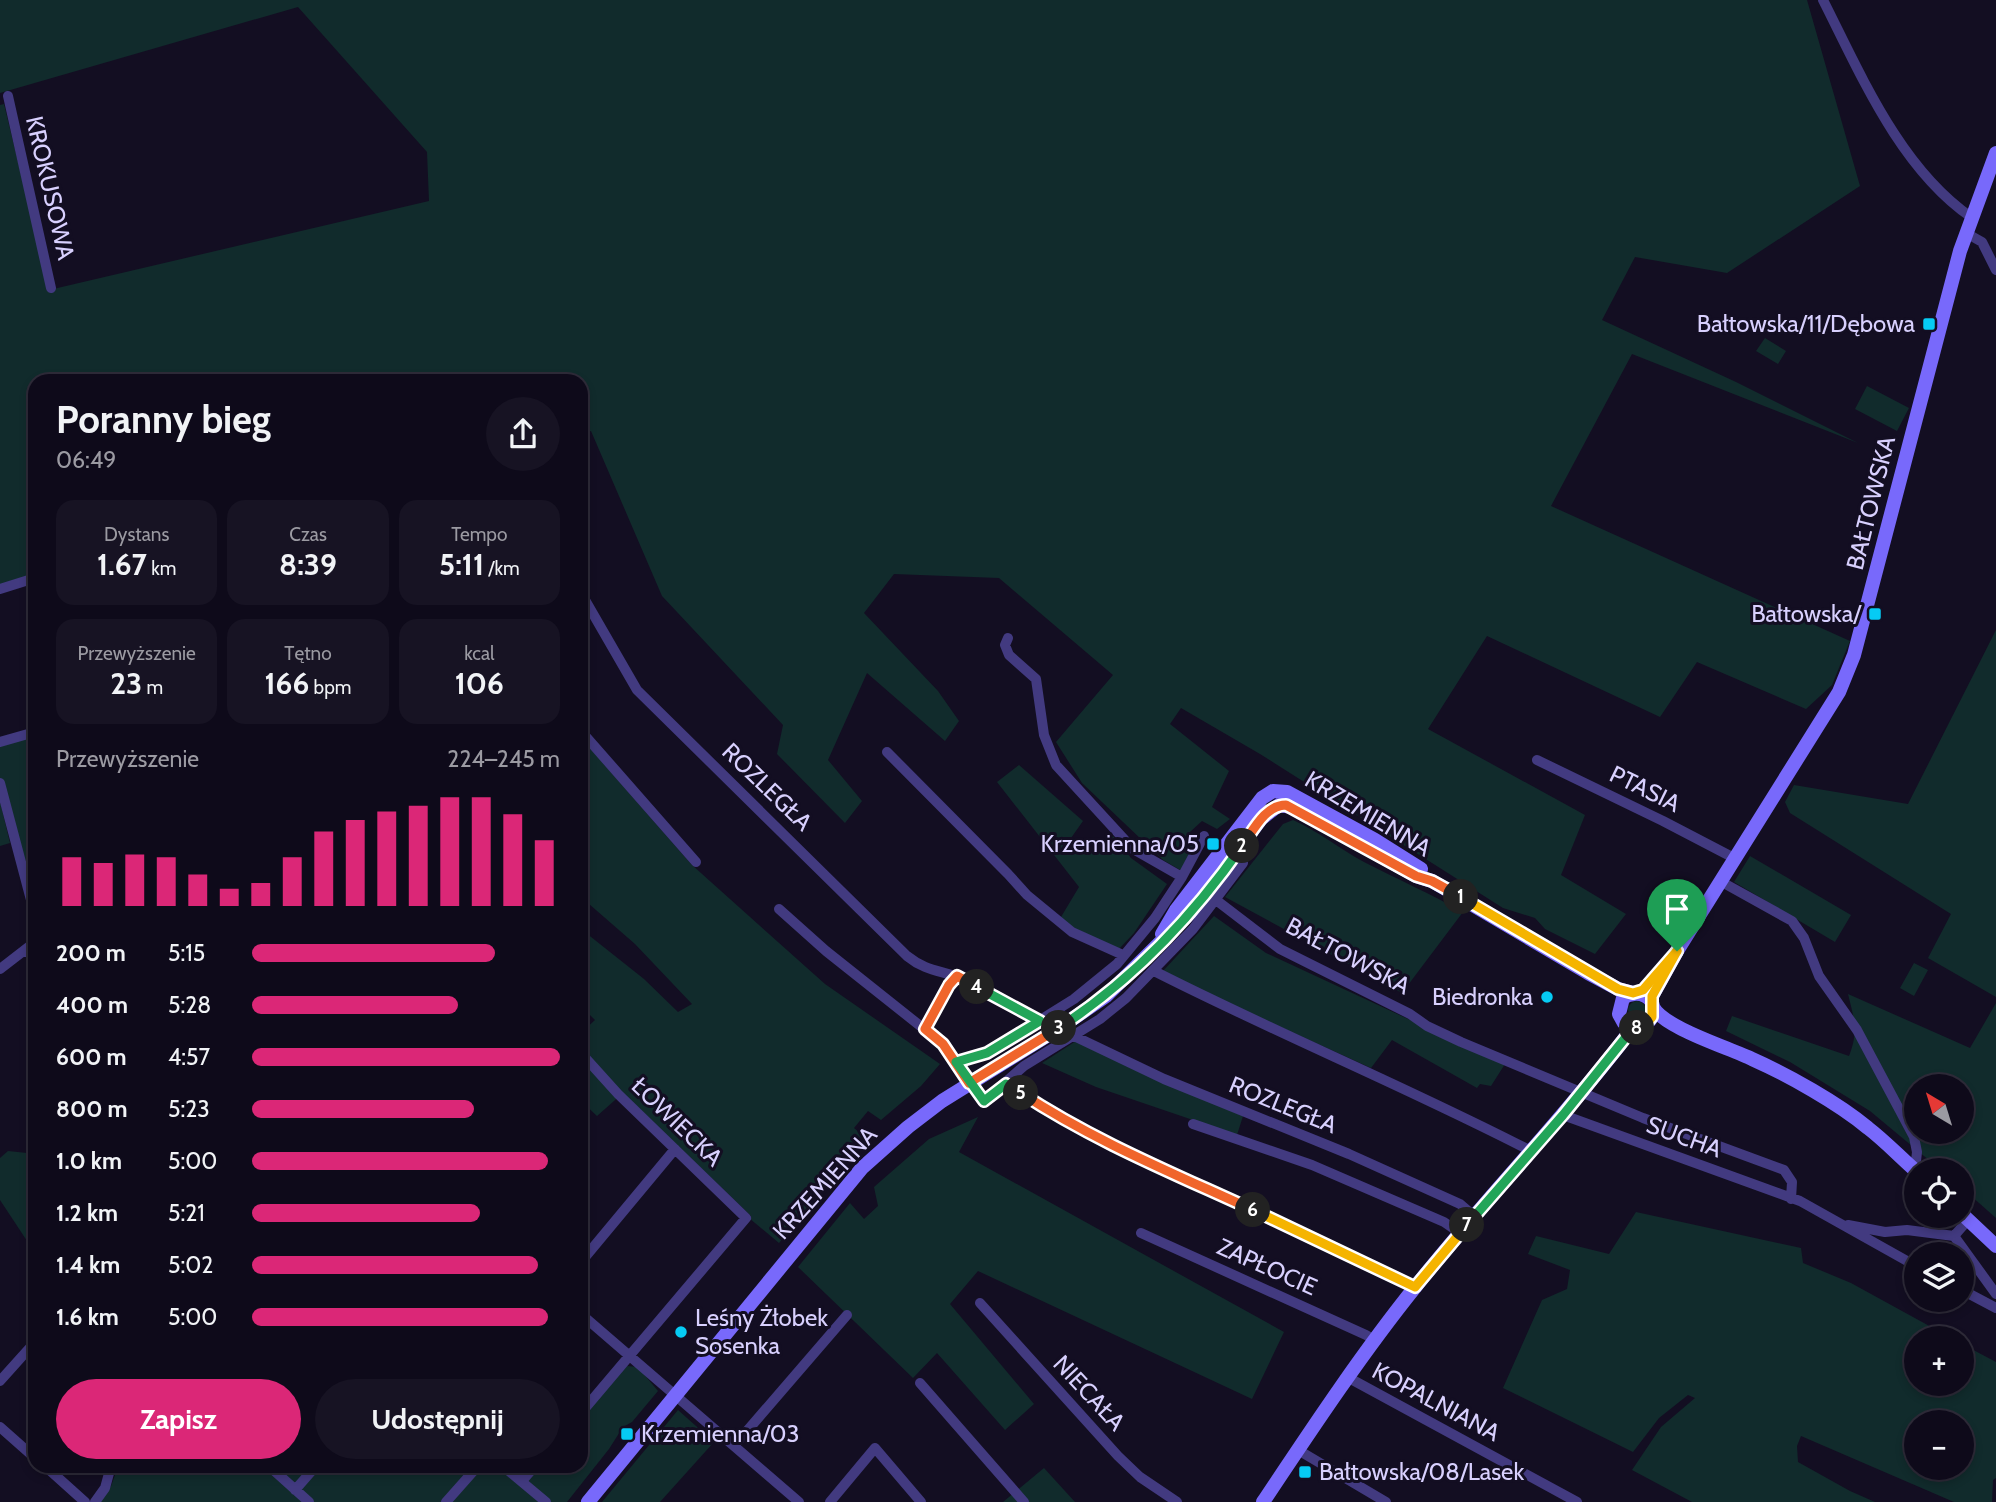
<!DOCTYPE html>
<html lang="pl">
<head>
<meta charset="utf-8">
<style>
	:root { --surface:#0e0a1a; --page:#171323; --text:#f1f3f6; --muted:#9b9aa2; --line:#2e2b39; --accent:#db2777 }
	body { margin:0; font-family:Cabin,sans-serif; background:var(--page); color:var(--text); height:100vh; display:flex; flex-direction:column; font-size:26px; white-space:nowrap }
	* { box-sizing:border-box; margin:0 }
	p { font-size:23px; color:var(--muted) }
	.icon { flex:none; width:38px; height:38px; fill:none; stroke:currentColor; stroke-width:2; stroke-linecap:round; stroke-linejoin:round }
	.map { position:relative; flex:1; overflow:hidden }
	.drawer { position:absolute; left:28px; top:374px; width:560px; height:1099px; display:flex; flex-direction:column; background:var(--surface); border-radius:21px; box-shadow:0 4px 10px #0003,0 0 0 2px var(--line) }
	.drawer>* { flex:none }
	.needle { width:46px; rotate:322deg }
	.buttons { position:absolute; left:1904px; top:1074px; display:grid; gap:14px }
	.buttons a { display:grid; place-items:center; width:70px; height:70px; border-radius:50%; background:var(--surface); box-shadow:0 4px 10px #0003,0 0 0 2px var(--line); font-size:35px }
	.pin { position:absolute; display:grid; place-items:center; width:60px; height:60px; color:#fff; margin:-72px -30px; border-radius:50% 50% 50% 0; rotate:-45deg; box-shadow:0 0 7px #0007 }
	.pin .icon { rotate:45deg }
	.km { position:absolute; width:35px; height:35px; margin:-18px; border-radius:50%; background:#222; color:#fff; font-size:19px; line-height:35px; text-align:center }
	.round { display:grid; place-items:center; flex:none; width:74px; height:74px; border-radius:37px; background:var(--page) }
	.headline { display:flex; align-items:center; justify-content:space-between; height:119px; padding:0 28px }
	h1 { font-size:38px; font-weight:700; line-height:52px }
	.stats { display:grid; grid-template-columns:repeat(3,1fr); gap:10px; height:119px; padding:7px 28px }
	.stats div { display:grid; align-content:center; border-radius:18px; background:var(--page); text-align:center }
	.stats b { font-size:30px; font-weight:700 }
	.stats small { font-size:19px; font-weight:400 }
	.stats p { font-size:19px }
	.chart { height:196px; padding:14px 28px }
	.chart p { display:flex; justify-content:space-between }
	.chart svg { width:100%; height:126px; margin-top:7px; stroke:var(--accent); stroke-width:6 }
	.cta { display:flex; gap:14px; margin-top:auto; padding:14px 28px }
	.cta a { flex:1; height:80px; border-radius:42px; background:var(--accent); color:#fff; font-size:28px; font-weight:700; line-height:80px; text-align:center }
	.cta a+a { background:var(--page); color:var(--text) }
	ul { padding:0 28px; list-style:none; font-size:23px }
	li { display:grid; grid-template-columns:112px 84px 1fr; align-items:center; height:52px }
	li i { height:18px; border-radius:9px; background:var(--accent) }
	.map>svg:first-child { display:block }
	.green { fill:#112b2c; fill-rule:evenodd }
	.lines { fill:none; stroke-linecap:round; stroke-linejoin:round }
	.minor { stroke:#423a80; stroke-width:10 }
	.secondary { stroke:#7869fb; stroke-width:14 }
	.split-1-casing { stroke:#fff; stroke-width:14 }
	.split-2-casing { stroke:#fff; stroke-width:14 }
	.split-3-casing { stroke:#fff; stroke-width:14 }
	.split-4-casing { stroke:#fff; stroke-width:14 }
	.split-5-casing { stroke:#fff; stroke-width:14 }
	.split-6-casing { stroke:#fff; stroke-width:14 }
	.split-7-casing { stroke:#fff; stroke-width:14 }
	.split-8-casing { stroke:#fff; stroke-width:14 }
	.split-9-casing { stroke:#fff; stroke-width:14 }
	.split-1 { stroke:#f5b400; stroke-width:9 }
	.split-2 { stroke:#f0652b; stroke-width:9 }
	.split-3 { stroke:#22a559; stroke-width:9 }
	.split-4 { stroke:#f0652b; stroke-width:9 }
	.split-5 { stroke:#22a559; stroke-width:9 }
	.split-6 { stroke:#f0652b; stroke-width:9 }
	.split-7 { stroke:#f5b400; stroke-width:9 }
	.split-8 { stroke:#22a559; stroke-width:9 }
	.split-9 { stroke:#f5b400; stroke-width:9 }
	.poi-dot { fill:#06cbf4; stroke:#130e22; stroke-width:2.5 }
	.labels { text-anchor:middle; stroke-width:6; stroke-linejoin:round; paint-order:stroke }
	.street-label { font-size:24px; fill:#d8d0fe; stroke:#130e22 }
	.poi-label { font-size:24px; fill:#d8d0fe; stroke:#130e22; text-anchor:end }
</style>
</head>
<body>
<div class="map">
<svg width="1996" height="1502" viewBox="0 0 1996 1502">
	<rect width="100%" height="100%" fill="#130e22"/>
	<path class="green" d="M0 0H1807L1860 186 1727 273 1635 257 1602 320 1736 382 1858 443 1632 354 1551 506 1850 641 1832 685 1806 709 1697 662 1660 717 1487 636 1428 729 1585 815 1561 875 1626 914 1595 954 1545 929 1535 918 1503 908 1260 754 1181 708 1170 724 1229 771 1212 807 1230 819 1217 829 1202 821 1190 832 1197 840 1182 871 1163 860 1082 783 1056 742 1113 675 999 578 894 574 864 613 938 691 959 721 945 741 867 673 828 760 862 801 845 823 777 754 783 725 662 596 591 431 581 434V382H35V578L0 589V105L4 104 49 290 429 201 427 152 298 7 0 93Z
		M1765 338 1786 351 1778 364 1756 351Z
		M1867 386 1909 408 1897 431 1855 409Z
		M1996 630V997L1928 958 1951 914 1790 813 1785 802 1794 785 1908 804Z
		M35 736V915L0 783V743Z
		M581 738 692 865 825 984 940 1064 921 1086 881 1120 868 1111 854 1128 868 1140 855 1152 779 1243 749 1218 751 1216 623 1093 597 1116 581 1101V1033L595 1020 581 1006V929L644 979 678 1012 692 1004 635 944 581 897 590 883 581 873Z
		M1019 765 1083 821 1071 838 1083 853 1113 836 1131 858 1167 884 1134 933 1119 949 1070 926 1061 917 1079 887 997 782Z
		M0 801 10 843 0 846Z
		M1293 820C1318 831 1340 849 1364 862 1397 879 1431 894 1463 912L1402 993 1225 897 1283 824Z
		M1750 856 1851 915 1835 942 1734 882Z
		M1214 916 1266 953 1505 1064 1491 1086 1480 1084 1477 1088 1392 1040 1371 1068 1163 974V971Z
		M1914 963 1928 970 1914 996 1900 988Z
		M1848 994 1970 1048 1996 1003V1218L1962 1188V1171H1942L1870 1111 1790 1062 1726 1031 1732 1016 1849 1056C1859 1031 1854 1019 1848 994ZM1916 1087H1962V1132H1916Z
		M1628 1010a9 9 0 1 1 18 0a9 9 0 1 1-18 0Z
		M1076 1041 1243 1116 1237 1135 1096 1087 1042 1063Z
		M978 1117 959 1152 1284 1332 1252 1399 978 1271 950 1304 1034 1404 1005 1430 937 1353 913 1378 798 1267 850 1203 864 1219 878 1206 874 1187 929 1139Z
		M8 1151 27 1153 35 1165V1253L0 1200V1158Z
		M1636 1212 1801 1248 1803 1263 1851 1283 1953 1339H1916V1384H1962V1344L1996 1362V1478L1993 1480 1992 1502H1954L1801 1436 1797 1446 1798 1462 1850 1491 1875 1502H1692L1632 1470 1661 1427 1695 1398 1688 1395 1659 1418 1633 1452 1503 1388 1542 1300 1567 1289 1570 1270 1528 1254 1536 1236 1609 1254ZM1916 1423H1962V1468H1916Z
		M627 1366 638 1367 658 1391 632 1422 623 1427 609 1449 567 1502H100L111 1486 118 1467 511 1466 526 1480 538 1467 581 1466V1418Z
		M678 1410 714 1442 660 1502H602Z
		M1044 1468 1075 1502H1003Z"/>
	<g class="lines">
		<path class="minor" d="M1823 0C1861 75 1900 168 1971 217
			M8 96 51 288
			M1966 233 1982 242 1996 270
			M0 589 35 578
			M581 593 637 690 907 956C928 973 944 970 967 981 992 992 1016 1008 1040 1021
			M1008 638 1005 645 1009 655 1036 679 1044 735 1056 765 1133 849 1182 877
			M581 731 696 862
			M0 742 35 732
			M887 752 1008 874 1027 895 1072 932 1123 955
			M1537 760 1663 821 1734 858
			M0 783 35 915
			M1720 881 1792 921 1804 938 1819 976 1857 1030 1914 1137 1917 1152 1915 1170
			M1216 900 1280 949 1410 1014 1427 1026 1461 1042 1643 1118 1784 1170 1792 1182 1791 1199
			M779 909 826 951 943 1044 984 1101 1024 1066 1100 1019 1126 998 1193 929 1243 863
			M26 949 35 961
			M0 969 35 942
			M1154 971C1278 1034 1407 1087 1531 1151
			M925 1029 949 985 957 976
			M1074 1036 1164 1079 1349 1154 1460 1204 1474 1216
			M581 1053 618 1094 746 1218 581 1413
			M956 1062 987 1053 1005 1042 1074 999 1117 964 1155 918 1182 877 1204 836
			M1006 1084 1087 1133 1126 1152 1415 1287
			M1563 1115 1800 1201 1916 1266
			M1193 1124 1312 1165 1444 1222 1460 1233
			M1968 1220 1954 1236 1996 1294
			M1848 1225 1885 1232 1907 1230 1954 1236
			M1141 1233 1366 1335 1376 1341
			M581 1262 675 1149
			M1962 1290 1996 1308
			M980 1303 1118 1456 1140 1477 1177 1502
			M581 1314 799 1502
			M1349 1378 1577 1502
			M0 1381 35 1342
			M920 1383 1024 1502
			M0 1427 35 1458
			M734 1446 847 1315
			M1298 1450 1386 1502
			M45 1466 85 1502
			M269 1466 309 1502
			M503 1466 546 1502
			M522 1481 535 1466
			M295 1490 316 1466
			M95 1502 105 1488 111 1466
			M446 1502 478 1466
			M830 1502 875 1448 921 1502"/>
		<path class="secondary" d="M1162 934 1176 910 1262 798 1273 791 1287 792 1375 840 1421 869
			M1652 1002V996L1677 951 1839 692 1854 655 1960 251 1996 153
			M1653 1007C1664 1028 1730 1048 1752 1059 1788 1075 1838 1103 1868 1128 1885 1141 1900 1157 1916 1171
			M1962 1214 1996 1246
			M588 1502 862 1168 908 1127 942 1101 1061 1027 1106 996 1190 913 1261 819 1279 805 1292 807 1416 876 1432 881 1588 973 1618 989 1633 993
			M1263 1502C1311 1430 1362 1353 1416 1286 1481 1204 1554 1129 1618 1047 1622 1042 1626 1035 1632 1031 1639 1025 1649 1026 1652 1016 1659 997 1637 988 1623 998L1619 1014 1624 1023 1639 1027"/>
	</g>
	<g class="lines">
		<defs>
			<path id="split-1" d="M1461 897 1618 989 1633 993 1643 990 1677 951"/>
			<path id="split-2" d="M1242 846C1253 831 1265 805 1286 805L1416 876 1432 881 1461 897"/>
			<path id="split-3" d="M1059 1028C1131 981 1193 916 1242 846"/>
			<path id="split-4" d="M977 987 957 976 949 985 925 1029 943 1044 969 1083 1059 1028"/>
			<path id="split-5" d="M977 987 1040 1021 987 1053 956 1062 984 1101 1006 1084 1021 1093"/>
			<path id="split-6" d="M1021 1093C1094 1141 1175 1174 1253 1210"/>
			<path id="split-7" d="M1253 1210 1415 1287 1467 1225"/>
			<path id="split-8" d="M1467 1225 1563 1115 1630 1032 1637 1028"/>
			<path id="split-9" d="M1637 1028 1645 1025 1652 1017V996L1677 951"/>
		</defs>
		<use href="#split-1" class="split-1-casing"/>
		<use href="#split-2" class="split-2-casing"/>
		<use href="#split-3" class="split-3-casing"/>
		<use href="#split-4" class="split-4-casing"/>
		<use href="#split-5" class="split-5-casing"/>
		<use href="#split-6" class="split-6-casing"/>
		<use href="#split-7" class="split-7-casing"/>
		<use href="#split-8" class="split-8-casing"/>
		<use href="#split-9" class="split-9-casing"/>
		<use href="#split-1" class="split-1"/>
		<use href="#split-2" class="split-2"/>
		<use href="#split-3" class="split-3"/>
		<use href="#split-4" class="split-4"/>
		<use href="#split-5" class="split-5"/>
		<use href="#split-6" class="split-6"/>
		<use href="#split-7" class="split-7"/>
		<use href="#split-8" class="split-8"/>
		<use href="#split-9" class="split-9"/>
	</g>
	<g class="poi-dot">
		<rect x="1922" y="317" width="14" height="14" rx="3.5"/>
		<rect x="1868" y="607" width="14" height="14" rx="3.5"/>
		<rect x="1206" y="837" width="14" height="14" rx="3.5"/>
		<circle cx="1547" cy="997" r="7"/>
		<circle cx="681" cy="1332" r="7"/>
		<rect x="620" y="1427" width="14" height="14" rx="3.5"/>
		<rect x="1298" y="1465" width="14" height="14" rx="3.5"/>
	</g>
	<g class="labels">
		<g class="street-label">
			<text transform="translate(50 188) rotate(77)" y="8">KROKUSOWA</text>
			<text transform="translate(1871 503) rotate(-76)" y="8">BAŁTOWSKA</text>
			<text transform="translate(767 787) rotate(44)" y="8">ROZLEGŁA</text>
			<text transform="translate(1645 789) rotate(26)" y="8">PTASIA</text>
			<text transform="translate(1368 814) rotate(31)" y="8">KRZEMIENNA</text>
			<text transform="translate(1348 956) rotate(28)" y="8">BAŁTOWSKA</text>
			<text transform="translate(1283 1105) rotate(22)" y="8">ROZLEGŁA</text>
			<text transform="translate(677 1122) rotate(44)" y="8">ŁOWIECKA</text>
			<text transform="translate(1684 1137) rotate(20)" y="8">SUCHA</text>
			<text transform="translate(825 1183) rotate(-48)" y="8">KRZEMIENNA</text>
			<text transform="translate(1267 1267) rotate(24)" y="8">ZAPŁOCIE</text>
			<text transform="translate(1089 1393) rotate(47)" y="8">NIECAŁA</text>
			<text transform="translate(1436 1402) rotate(28)" y="8">KOPALNIANA</text>
		</g>
		<g class="poi-label">
			<text x="1915" y="332">Bałtowska/11/Dębowa</text>
			<text x="1861" y="622">Bałtowska/</text>
			<text x="1199" y="852">Krzemienna/05</text>
			<text x="1533" y="1005">Biedronka</text>
			<text x="695" y="1326" text-anchor="start">Leśny Żłobek<tspan x="695" dy="28">Sosenka</tspan></text>
			<text x="641" y="1442" text-anchor="start">Krzemienna/03</text>
			<text x="1319" y="1480" text-anchor="start">Bałtowska/08/Lasek</text>
		</g>
	</g>
</svg>
<div class="buttons">
<a><svg class="needle" viewBox="-14 -14 28 28"><path d="M0-13l5 13h-10z" fill="#e53935"/><path d="M0 13l5-13h-10z" fill="#9b9aa2"/></svg></a>
<a><svg class="icon" aria-label="locate" viewBox="0 0 24 24"><circle cx="12" cy="12" r="6"/><path d="M12 2v4M12 18v4M2 12h4M18 12h4"/></svg></a>
<a><svg class="icon" aria-label="layers" viewBox="0 0 24 24"><path d="M12 4l9 5-9 5-9-5zM3 14l9 5 9-5"/></svg></a>
<a>+</a>
<a>−</a>
</div>
<div class="pin" style="left:1677px;top:951px;background:#1e9e55"><svg class="icon" aria-label="arrive" viewBox="0 0 24 24"><path d="M6 21V4h12l-3 4 3 4H6"/></svg></div>
<b class="km" style="left:1461px;top:897px">1</b>
<b class="km" style="left:1242px;top:846px">2</b>
<b class="km" style="left:1059px;top:1028px">3</b>
<b class="km" style="left:977px;top:987px">4</b>
<b class="km" style="left:1021px;top:1093px">5</b>
<b class="km" style="left:1253px;top:1210px">6</b>
<b class="km" style="left:1467px;top:1225px">7</b>
<b class="km" style="left:1637px;top:1028px">8</b>
<section class="drawer">
<div class="headline"><div><h1>Poranny bieg</h1><p>06:49</p></div><a class="round"><svg class="icon" aria-label="share" viewBox="0 0 24 24"><path d="M12 15V3M7 8l5-5 5 5M5 13v7h14v-7"/></svg></a></div>
<div class="stats">
<div><p>Dystans</p><b>1.67<small> km</small></b></div>
<div><p>Czas</p><b>8:39</b></div>
<div><p>Tempo</p><b>5:11<small> /km</small></b></div>
</div>
<div class="stats">
<div><p>Przewyższenie</p><b>23<small> m</small></b></div>
<div><p>Tętno</p><b>166<small> bpm</small></b></div>
<div><p>kcal</p><b>106</b></div>
</div>
<div class="chart"><p><span>Przewyższenie</span>224–245 m</p>
<svg viewBox="0 0 160 44" preserveAspectRatio="none"><path d="M5 44V27M15 44V29M25 44V26M35 44V27M45 44V33M55 44V38M65 44V36M75 44V27M85 44V18M95 44V14M105 44V11M115 44V9M125 44V6M135 44V6M145 44V12M155 44V21"/></svg>
</div>
<ul>
<li><b>200 m</b>5:15<i style="width:79%"></i></li>
<li><b>400 m</b>5:28<i style="width:67%"></i></li>
<li><b>600 m</b>4:57<i style="width:100%"></i></li>
<li><b>800 m</b>5:23<i style="width:72%"></i></li>
<li><b>1.0 km</b>5:00<i style="width:96%"></i></li>
<li><b>1.2 km</b>5:21<i style="width:74%"></i></li>
<li><b>1.4 km</b>5:02<i style="width:93%"></i></li>
<li><b>1.6 km</b>5:00<i style="width:96%"></i></li>
</ul>
<div class="cta"><a>Zapisz</a><a>Udostępnij</a></div>
</section>
</div>
</body>
</html>
